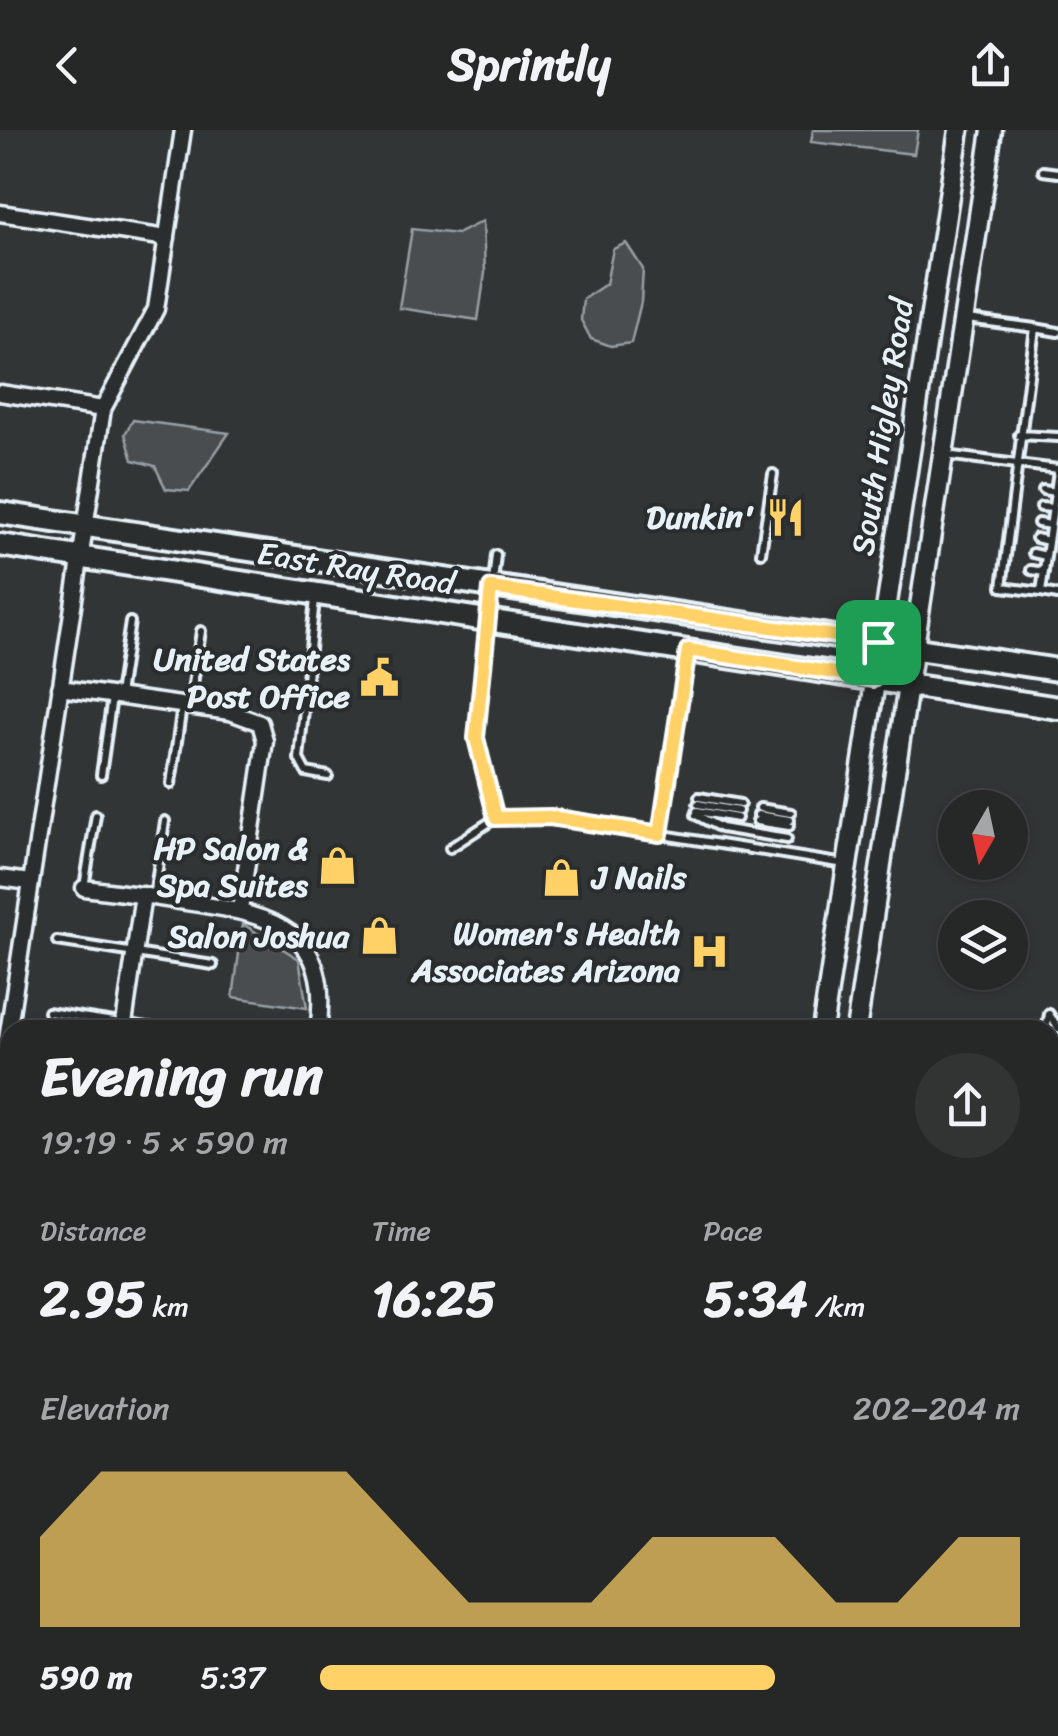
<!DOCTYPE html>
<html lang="en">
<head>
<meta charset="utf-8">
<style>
	:root { --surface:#262828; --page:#323434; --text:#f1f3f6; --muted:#a4a6a8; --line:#424445; --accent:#ffd166 }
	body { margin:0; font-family:Sriracha,sans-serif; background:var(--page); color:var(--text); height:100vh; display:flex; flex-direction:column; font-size:38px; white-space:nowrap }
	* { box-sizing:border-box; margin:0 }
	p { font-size:32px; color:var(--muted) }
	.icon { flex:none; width:55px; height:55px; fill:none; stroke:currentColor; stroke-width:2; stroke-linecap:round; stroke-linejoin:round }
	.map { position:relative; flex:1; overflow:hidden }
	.drawer { position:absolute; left:0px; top:890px; width:1060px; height:718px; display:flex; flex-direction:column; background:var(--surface); border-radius:30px 30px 0 0; box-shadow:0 2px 8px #0004,0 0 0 2px var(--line) }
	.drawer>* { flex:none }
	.needle { width:65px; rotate:189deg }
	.tools { position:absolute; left:938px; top:660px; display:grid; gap:20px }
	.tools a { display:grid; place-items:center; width:90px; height:90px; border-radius:50%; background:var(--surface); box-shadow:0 2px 8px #0004,0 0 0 2px var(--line); font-size:50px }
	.pin { position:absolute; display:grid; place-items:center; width:85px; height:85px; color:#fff; margin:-42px; border-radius:20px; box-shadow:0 5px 15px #0006 }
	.round { display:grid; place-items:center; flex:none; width:105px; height:105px; border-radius:52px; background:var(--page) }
	.summary { display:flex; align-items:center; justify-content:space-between; height:170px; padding:0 40px }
	h1 { font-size:55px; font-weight:700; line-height:75px }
	.metrics { display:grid; grid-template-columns:repeat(3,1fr); gap:15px; height:170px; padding:10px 40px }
	.metrics div { display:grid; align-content:center }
	.metrics b { font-size:50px; font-weight:700 }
	.metrics small { font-size:28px; font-weight:400 }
	.metrics p { font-size:28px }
	.chart { height:280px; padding:20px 40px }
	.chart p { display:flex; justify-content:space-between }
	.chart svg { width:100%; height:180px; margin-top:10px; fill:var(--accent); opacity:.7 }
	ul { padding:0 40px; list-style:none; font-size:32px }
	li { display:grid; grid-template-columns:160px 120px 1fr; align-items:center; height:75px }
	li i { height:25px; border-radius:12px; background:var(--accent) }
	header { display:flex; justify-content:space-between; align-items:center; height:130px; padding:0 40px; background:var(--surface); font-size:45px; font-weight:700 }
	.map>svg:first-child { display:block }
	.green { fill:#494d4f; stroke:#989fa4; stroke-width:2.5 }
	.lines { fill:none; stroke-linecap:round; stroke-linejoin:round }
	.service-casing { stroke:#e8f1f8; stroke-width:14 }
	.minor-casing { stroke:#e8f1f8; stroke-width:21 }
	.secondary-casing { stroke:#e8f1f8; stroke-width:25 }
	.primary-casing { stroke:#e8f1f8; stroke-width:28 }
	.path { stroke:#e8f1f8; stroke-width:2.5; stroke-dasharray:10 8; stroke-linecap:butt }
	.service { stroke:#2a2d2e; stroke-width:6 }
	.minor { stroke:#2a2d2e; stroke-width:14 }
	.secondary { stroke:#2a2d2e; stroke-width:18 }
	.primary { stroke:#2a2d2e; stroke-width:20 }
	.route-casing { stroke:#fff; stroke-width:20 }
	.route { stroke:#ffd166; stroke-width:12 }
	.labels { text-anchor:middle; stroke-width:8; stroke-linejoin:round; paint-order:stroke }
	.street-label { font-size:32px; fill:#e8f1f8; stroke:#2a2d2e }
	.poi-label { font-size:32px; font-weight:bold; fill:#e8f1f8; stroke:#2a2d2e; text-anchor:end }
</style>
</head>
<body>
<header><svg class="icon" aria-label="back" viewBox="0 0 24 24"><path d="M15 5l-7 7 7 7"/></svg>Sprintly<svg class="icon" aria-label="share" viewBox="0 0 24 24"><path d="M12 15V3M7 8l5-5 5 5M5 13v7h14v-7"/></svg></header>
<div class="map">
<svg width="1058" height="1606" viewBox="0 0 1058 1606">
	<rect width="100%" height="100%" fill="#323536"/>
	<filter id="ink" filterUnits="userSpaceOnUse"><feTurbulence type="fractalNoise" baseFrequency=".01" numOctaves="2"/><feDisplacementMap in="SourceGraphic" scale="20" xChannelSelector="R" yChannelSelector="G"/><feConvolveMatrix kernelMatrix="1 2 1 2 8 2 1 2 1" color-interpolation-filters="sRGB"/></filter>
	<g filter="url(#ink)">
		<path class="green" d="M813 0H918L914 24 811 12Z
			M483 91 485 143 478 190 399 178 412 99 457 104Z
			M626 113 643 139 641 172 631 213 611 216 591 209 581 190 583 169 606 154 613 119Z
			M133 290 229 303 189 361 166 359 155 336 133 330 125 304Z
			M243 794 299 829 307 878 233 867Z
			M0 1077 10 1079V1378L0 1376Z"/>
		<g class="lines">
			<defs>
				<path id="service" d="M1043 41 1058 43
					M967 189 1035 198 1002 457 1041 462
					M1035 198 1058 202
					M1019 305 1058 307
					M945 325 1058 339
					M1058 341 1041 462 1058 465
					M1043 360 1055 362
					M1041 377 1053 378
					M1038 393 1050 395
					M1036 408 1048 411
					M761 423 773 344
					M1033 423 1046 426
					M1031 440 1044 442
					M315 469 299 629 306 642 328 646
					M119 565 130 492
					M190 574 201 501
					M101 645 112 567
					M171 654 182 576
					M699 667 740 674
					M698 674 738 681
					M760 678 791 683
					M697 681 737 688
					M696 685 721 698 787 709
					M758 685 790 690
					M496 688 476 608 496 425
					M757 691 789 696
					M659 704 688 527
					M450 718 496 688 550 687 845 734
					M84 757 96 685
					M154 766 165 691
					M57 811 213 835
					M48 882 167 900
					M1046 900 1049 884 1058 898
					M1050 988 1058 984
					M1050 1120 1058 1116"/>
				<path id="minor" d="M0 83 167 108
					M0 263 103 279
					M60 558 230 582 260 593 265 611 240 780
					M0 748 30 752
					M84 758C120 762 156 767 192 773 274 785 333 801 318 900
					M123 900 143 765
					M0 956 103 279 156 179 183 0
					M0 1070 10 1071
					M1050 1156 1058 1155
					M1050 1282 1058 1283
					M0 1384 10 1385
					M1050 1384 1058 1385
					M0 1461 10 1463
					M1050 1486 1058 1487
					M305 1598 362 1606
					M18 1606 19 1598
					M425 1606 430 1598
					M974 1606 975 1598"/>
				<path id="secondary" d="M822 900 959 0
					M856 900 992 0
					M712 1606 714 1598
					M752 1606 753 1598"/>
				<path id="primary" d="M0 383 1058 540
					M0 415 1058 578"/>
			</defs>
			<use href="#service" class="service-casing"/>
			<use href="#minor" class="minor-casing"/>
			<use href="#secondary" class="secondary-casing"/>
			<use href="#primary" class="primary-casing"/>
			<path class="path" d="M0 1226 10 1210
				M0 1248 10 1263"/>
			<use href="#service" class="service"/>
			<use href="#minor" class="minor"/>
			<use href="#secondary" class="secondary"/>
			<use href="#primary" class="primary"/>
		</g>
	</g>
	<g class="lines" filter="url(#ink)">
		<defs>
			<path id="route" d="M491 458 878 512 873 549 688 520 660 704 550 687 496 688 476 608Z"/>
		</defs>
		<use href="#route" class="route-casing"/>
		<use href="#route" class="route"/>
	</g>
	<defs>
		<symbol id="restaurant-bare" viewBox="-9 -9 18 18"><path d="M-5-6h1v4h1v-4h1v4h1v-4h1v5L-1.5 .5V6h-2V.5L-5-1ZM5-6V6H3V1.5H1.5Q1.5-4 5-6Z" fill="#ffd166" stroke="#2a2d2e" stroke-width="2.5" paint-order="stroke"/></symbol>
		<symbol id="civic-bare" viewBox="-9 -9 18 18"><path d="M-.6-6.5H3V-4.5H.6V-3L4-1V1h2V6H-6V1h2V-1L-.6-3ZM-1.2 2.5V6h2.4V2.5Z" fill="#ffd166" stroke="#2a2d2e" stroke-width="2.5" paint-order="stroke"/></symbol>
		<symbol id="shop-bare" viewBox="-9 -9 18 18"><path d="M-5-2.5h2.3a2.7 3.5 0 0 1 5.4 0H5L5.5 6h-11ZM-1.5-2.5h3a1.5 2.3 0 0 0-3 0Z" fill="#ffd166" stroke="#2a2d2e" stroke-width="2.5" paint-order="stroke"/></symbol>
		<symbol id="hospital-bare" viewBox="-9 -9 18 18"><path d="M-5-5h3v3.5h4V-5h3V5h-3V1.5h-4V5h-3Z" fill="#ffd166" stroke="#2a2d2e" stroke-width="2.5" paint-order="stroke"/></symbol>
	</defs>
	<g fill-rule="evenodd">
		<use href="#restaurant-bare" x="758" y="360" width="55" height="55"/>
		<use href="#civic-bare" x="352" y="520" width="55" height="55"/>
		<use href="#shop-bare" x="310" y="708" width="55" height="55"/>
		<use href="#shop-bare" x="534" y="720" width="55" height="55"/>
		<use href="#shop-bare" x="352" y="778" width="55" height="55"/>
		<use href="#hospital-bare" x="682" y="794" width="55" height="55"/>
	</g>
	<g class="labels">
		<g class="street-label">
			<text transform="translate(882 297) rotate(-81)" y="11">South Higley Road</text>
			<text transform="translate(356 438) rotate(9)" y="11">East Ray Road</text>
		</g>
		<g class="poi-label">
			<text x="755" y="398">Dunkin'</text>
			<text x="350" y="540">United States<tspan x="350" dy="37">Post Office</tspan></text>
			<text x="308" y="729">HP Salon &amp;<tspan x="308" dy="37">Spa Suites</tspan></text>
			<text x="592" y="758" text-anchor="start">J Nails</text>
			<text x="680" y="814">Women's Health<tspan x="680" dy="37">Associates Arizona</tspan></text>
			<text x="349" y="817">Salon Joshua</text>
		</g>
	</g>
</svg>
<div class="tools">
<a><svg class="needle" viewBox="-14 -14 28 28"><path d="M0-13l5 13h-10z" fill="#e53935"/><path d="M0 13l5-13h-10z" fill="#a4a6a8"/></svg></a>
<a><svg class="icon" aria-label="layers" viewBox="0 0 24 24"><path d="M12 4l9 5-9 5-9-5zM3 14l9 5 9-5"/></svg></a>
</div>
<div class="pin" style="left:878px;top:512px;background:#1e9e55"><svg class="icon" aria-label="arrive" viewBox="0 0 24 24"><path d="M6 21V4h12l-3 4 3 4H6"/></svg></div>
<section class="drawer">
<div class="summary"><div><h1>Evening run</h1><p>19:19 · 5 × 590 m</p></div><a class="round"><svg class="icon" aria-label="share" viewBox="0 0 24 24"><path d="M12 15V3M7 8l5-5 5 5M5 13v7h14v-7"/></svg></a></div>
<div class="metrics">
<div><p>Distance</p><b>2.95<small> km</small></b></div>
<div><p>Time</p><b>16:25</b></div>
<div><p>Pace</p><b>5:34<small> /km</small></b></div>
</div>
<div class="chart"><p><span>Elevation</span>202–204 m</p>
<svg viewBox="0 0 160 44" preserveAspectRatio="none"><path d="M0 44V22L10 6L20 6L30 6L40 6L50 6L60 22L70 38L80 38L90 38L100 22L110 22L120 22L130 38L140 38L150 22L160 22V44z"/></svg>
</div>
<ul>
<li><b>590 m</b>5:37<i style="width:65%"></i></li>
</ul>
</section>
</div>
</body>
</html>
